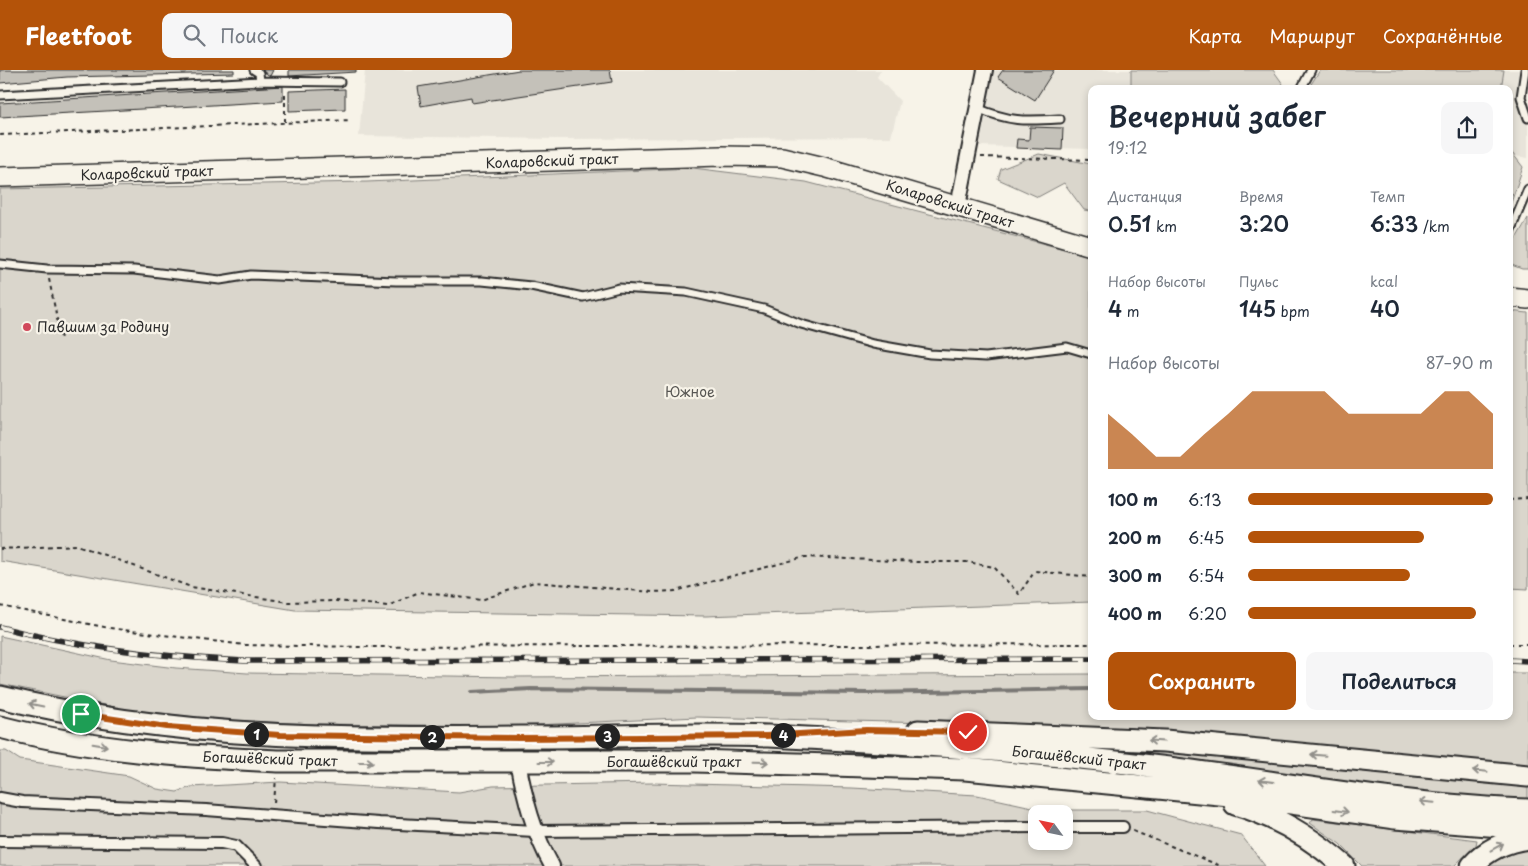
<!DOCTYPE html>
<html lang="ru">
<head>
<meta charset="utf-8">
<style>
	:root { --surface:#fff; --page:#f6f6f7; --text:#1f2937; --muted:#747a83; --accent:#b45309 }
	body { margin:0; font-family:"Playpen Sans",sans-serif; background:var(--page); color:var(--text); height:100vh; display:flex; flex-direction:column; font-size:19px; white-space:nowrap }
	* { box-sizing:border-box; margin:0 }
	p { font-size:16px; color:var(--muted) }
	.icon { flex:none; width:28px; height:28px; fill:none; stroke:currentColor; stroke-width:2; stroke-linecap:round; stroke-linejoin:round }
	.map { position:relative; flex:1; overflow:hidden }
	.panel { position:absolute; left:1088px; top:15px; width:425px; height:635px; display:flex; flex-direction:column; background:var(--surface); border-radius:10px; box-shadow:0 2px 8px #0003 }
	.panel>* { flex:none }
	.needle { width:32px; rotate:303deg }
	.fabs { position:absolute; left:1028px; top:735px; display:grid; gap:10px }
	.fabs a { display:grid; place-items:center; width:45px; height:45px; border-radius:10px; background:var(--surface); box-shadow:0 2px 8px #0003; font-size:25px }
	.pin { position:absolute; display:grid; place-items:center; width:42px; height:42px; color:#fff; margin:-21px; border:2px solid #fff; border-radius:50%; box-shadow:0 1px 5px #0007 }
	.km { position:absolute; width:25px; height:25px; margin:-12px; border-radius:50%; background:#222; color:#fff; font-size:14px; line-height:25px; text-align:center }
	.round { display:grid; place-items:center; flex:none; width:52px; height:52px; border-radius:10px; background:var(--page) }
	.overview { display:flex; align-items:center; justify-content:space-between; height:85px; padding:0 20px }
	h1 { font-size:28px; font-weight:600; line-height:38px }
	.metrics { display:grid; grid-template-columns:repeat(3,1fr); gap:8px; height:85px; padding:5px 20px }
	.metrics div { display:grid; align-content:center }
	.metrics b { font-size:21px; font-weight:600 }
	.metrics small { font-size:14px; font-weight:400 }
	.metrics p { font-size:14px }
	.chart { height:140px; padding:10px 20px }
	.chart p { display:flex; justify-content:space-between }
	.chart svg { width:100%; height:90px; margin-top:5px; fill:var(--accent); opacity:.7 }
	.action { display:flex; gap:10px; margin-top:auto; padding:10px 20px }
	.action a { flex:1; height:58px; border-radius:10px; background:var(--accent); color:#fff; font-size:20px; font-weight:600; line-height:58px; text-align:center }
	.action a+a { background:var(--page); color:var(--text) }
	ul { padding:0 20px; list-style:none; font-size:16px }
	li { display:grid; grid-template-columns:80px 60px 1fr; align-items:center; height:38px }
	li i { height:12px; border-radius:6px; background:var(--accent) }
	header { display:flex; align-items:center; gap:30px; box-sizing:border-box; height:70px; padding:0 25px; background:var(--accent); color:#fff }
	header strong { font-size:24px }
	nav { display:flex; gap:28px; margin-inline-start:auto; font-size:18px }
	.search { width:350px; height:45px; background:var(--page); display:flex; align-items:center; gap:12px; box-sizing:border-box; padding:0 18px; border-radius:10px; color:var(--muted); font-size:19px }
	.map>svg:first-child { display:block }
	.built { fill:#e8e4da }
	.green { fill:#dad6cc; stroke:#82807c; fill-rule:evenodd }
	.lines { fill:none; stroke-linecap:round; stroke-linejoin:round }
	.stream { stroke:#7a7874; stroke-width:4 }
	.building { fill:#c4c1b9; stroke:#2b2b2b }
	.service-casing { stroke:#2b2b2b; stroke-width:11 }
	.pedestrian-casing { stroke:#2b2b2b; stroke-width:14 }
	.minor-casing { stroke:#2b2b2b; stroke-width:18 }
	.secondary-casing { stroke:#2b2b2b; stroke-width:22 }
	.primary-casing { stroke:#2b2b2b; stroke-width:25 }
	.path { stroke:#2b2b2b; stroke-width:2; stroke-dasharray:4 4; stroke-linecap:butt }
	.service { stroke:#f7f3e8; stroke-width:7 }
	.pedestrian { stroke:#f7f3e8; stroke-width:10 }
	.minor { stroke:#f7f3e8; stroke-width:14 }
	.secondary { stroke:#f7f3e8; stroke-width:19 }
	.primary { stroke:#f7f3e8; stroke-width:21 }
	.rail-casing { stroke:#2b2b2b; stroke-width:5.5 }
	.rail { stroke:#f7f3e8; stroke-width:4; stroke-dasharray:11; stroke-linecap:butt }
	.oneway { stroke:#918f8a }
	.route-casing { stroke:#fff; stroke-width:10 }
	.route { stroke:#b45309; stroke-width:6 }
	.poi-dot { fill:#d1495b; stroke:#f7f3e8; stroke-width:2 }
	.labels { text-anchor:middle; stroke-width:4.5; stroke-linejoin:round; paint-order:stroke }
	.street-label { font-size:14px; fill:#2b2b2b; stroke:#f7f3e8 }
	.poi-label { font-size:14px; fill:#2b2b2b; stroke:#f7f3e8; text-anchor:start }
	.park-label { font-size:14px; fill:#575653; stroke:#f7f3e8 }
</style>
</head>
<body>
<header>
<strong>Fleetfoot</strong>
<div class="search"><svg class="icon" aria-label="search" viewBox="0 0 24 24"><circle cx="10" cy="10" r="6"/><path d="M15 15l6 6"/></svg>Поиск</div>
<nav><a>Карта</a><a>Маршрут</a><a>Сохранённые</a></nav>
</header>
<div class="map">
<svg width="1528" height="796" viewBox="0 0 1528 796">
	<rect width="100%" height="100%" fill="#f7f3e8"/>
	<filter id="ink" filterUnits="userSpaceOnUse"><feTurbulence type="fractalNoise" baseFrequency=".02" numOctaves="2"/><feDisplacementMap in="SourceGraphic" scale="10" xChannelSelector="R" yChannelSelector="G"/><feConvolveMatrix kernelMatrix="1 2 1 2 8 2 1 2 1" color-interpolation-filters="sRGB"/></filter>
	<g filter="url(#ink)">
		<path class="built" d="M365 0H881L877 7 900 31 891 67 560 69 359 66Z
			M993 0H1145L1144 19H1091V79L977 76Z
			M1498 0H1528V88L1509 85V19H1495Z"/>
		<path class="green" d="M1131 0H1273L1283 14 1281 19H1131Z
			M1320 0H1504L1501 19H1308Z
			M1509 79 1523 97 1509 139Z
			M1039 84 1091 94V141L1084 140 1064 113 1038 127 998 109 1001 99Z
			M693 98 806 112 1091 186V532L706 546 295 540 0 491V119L367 112Z
			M1528 148V199H1522L1509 194 1510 179Z
			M1509 241 1528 243V519L1509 518Z
			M0 566 111 590 176 598 247 603 514 607 1091 604V646H1509V603H1528V698L968 654 697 647 517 656 317 654 221 650 124 639 0 614Z
			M1113 678 1165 681 1528 716V729L1400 721 1127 683Z
			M0 681H6L20 690 129 706 157 719 177 722 191 717 280 712 459 722 493 716 652 713 852 718 977 725 1046 740H1147L1241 765 1265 796H0ZM1036 744H1064V771H1036Z
			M1313 749 1477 770 1476 775 1454 796H1362L1340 774 1310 753Z
			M1528 776V796H1483L1497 785Z"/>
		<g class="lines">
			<path class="stream" d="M472 622 531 619 866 623 1091 619"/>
		</g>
		<path class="building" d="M0 0H234V3L67 7 0 13Z
			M261 0H273L270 6Z
			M289 0H356V2L289 6Z
			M519 0H610L612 12 472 33 471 27 421 36 418 17Z
			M1003 0H1054L1035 30 998 7Z
			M283 16V31L0 47V33Z
			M345 19V39L289 41V21Z
			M1030 57 1063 58 1062 80 1016 78 1017 69 1029 70Z"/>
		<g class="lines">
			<defs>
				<path id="service" d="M254 0 259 3 260 11
					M1525 0 1521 27 1528 48
					M1301 19 1311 0
					M0 25 260 11 340 12
					M977 38C1010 52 1024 51 1060 49
					M1509 164 1528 119
					M0 194 47 199 134 200 220 210 251 205 396 211H482L531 216 583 227 619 218 686 222 764 239 801 254 873 274 930 284 986 287 1067 277 1091 284"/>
				<path id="pedestrian" d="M0 728 22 732 206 740 379 753 535 761 1036 757
					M1064 757H1123
					M0 771 222 773 236 776 256 796"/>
				<path id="minor" d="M958 136 985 0
					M518 692C525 729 534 764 552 796"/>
				<path id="secondary" d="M0 107 721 86 782 87 824 97 1091 176
					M1509 227 1528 229"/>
				<path id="primary" d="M0 627C171 669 347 669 521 667 604 667 686 663 768 666 899 672 1030 681 1160 697 1283 712 1405 736 1528 740
					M0 657C90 680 185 687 278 691H695L965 699 1250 727 1395 748 1528 758
					M918 661 1165 671 1528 706
					M1235 734C1276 746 1312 768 1344 796
					M1472 796C1487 779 1506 771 1528 768"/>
			</defs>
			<use href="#service" class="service-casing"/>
			<use href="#pedestrian" class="pedestrian-casing"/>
			<use href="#minor" class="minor-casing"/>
			<use href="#secondary" class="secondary-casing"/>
			<use href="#primary" class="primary-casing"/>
			<path class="path" d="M285 52V20
				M0 65 351 50
				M981 87 1091 90
				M1509 122 1515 127
				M49 209 61 269
				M1509 430 1528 429
				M0 479 77 475 191 517 288 532 336 531 388 536 419 522 481 530 534 512 653 522 675 521 805 487 918 492H967L994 497 1019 524 1035 501 1091 507
				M0 536 109 558 187 568 245 575 363 577 1091 574
				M1509 574H1528
				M274 733 276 708
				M1133 761 1221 796"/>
			<use href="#service" class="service"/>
			<use href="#pedestrian" class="pedestrian"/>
			<use href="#minor" class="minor"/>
			<use href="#secondary" class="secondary"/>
			<use href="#primary" class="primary"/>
			<defs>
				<path id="rail" d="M0 557C80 578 162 587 244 591L1091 589
					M1509 590 1528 591"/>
			</defs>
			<use href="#rail" class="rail-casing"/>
			<use href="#rail" class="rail"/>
		</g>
		<defs><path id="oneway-shaft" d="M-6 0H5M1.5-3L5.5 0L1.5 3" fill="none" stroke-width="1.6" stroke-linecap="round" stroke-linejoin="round" transform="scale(1.25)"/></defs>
		<g class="oneway">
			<use href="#oneway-shaft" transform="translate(36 635) rotate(-168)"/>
			<use href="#oneway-shaft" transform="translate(1156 671) rotate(-176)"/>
			<use href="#oneway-shaft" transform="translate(100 675) rotate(9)"/>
			<use href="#oneway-shaft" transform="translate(1318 685) rotate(-175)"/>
			<use href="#oneway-shaft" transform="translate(366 692)"/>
			<use href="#oneway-shaft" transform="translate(546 692)"/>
			<use href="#oneway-shaft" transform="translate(761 692) rotate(1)"/>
			<use href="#oneway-shaft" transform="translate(1480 701) rotate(-174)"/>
			<use href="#oneway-shaft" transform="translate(1266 711) rotate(-172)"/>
			<use href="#oneway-shaft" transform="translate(1427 732) rotate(-175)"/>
			<use href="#oneway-shaft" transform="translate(1341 741) rotate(8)"/>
			<use href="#oneway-shaft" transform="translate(1497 777) rotate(-29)"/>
		</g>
	</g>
	<g class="lines" filter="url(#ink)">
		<defs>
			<path id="route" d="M81 644 167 657 280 665 519 668 766 666 866 660 968 662"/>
		</defs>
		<use href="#route" class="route-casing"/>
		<use href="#route" class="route"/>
	</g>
	<circle class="poi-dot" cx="27" cy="257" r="5"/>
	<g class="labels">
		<g class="street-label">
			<text transform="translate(552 91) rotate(-2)" y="5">Коларовский тракт</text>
			<text transform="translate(147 103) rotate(-2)" y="5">Коларовский тракт</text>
			<text transform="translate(950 134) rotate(17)" y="5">Коларовский тракт</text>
			<text transform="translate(1079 688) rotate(6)" y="5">Богашёвский тракт</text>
			<text transform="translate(270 689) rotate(2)" y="5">Богашёвский тракт</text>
			<text x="674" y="697">Богашёвский тракт</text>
		</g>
		<g class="poi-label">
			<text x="37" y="262">Павшим за Родину</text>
		</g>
		<g class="park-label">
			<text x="690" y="327">Южное</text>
		</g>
	</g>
</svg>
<div class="fabs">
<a><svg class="needle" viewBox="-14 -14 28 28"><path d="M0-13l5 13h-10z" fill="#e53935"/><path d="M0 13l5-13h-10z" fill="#747a83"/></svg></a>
</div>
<div class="pin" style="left:81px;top:644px;background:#1e9e55"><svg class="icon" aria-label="arrive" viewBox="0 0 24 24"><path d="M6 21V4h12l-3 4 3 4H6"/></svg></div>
<div class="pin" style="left:968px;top:662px;background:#d93025"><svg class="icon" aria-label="check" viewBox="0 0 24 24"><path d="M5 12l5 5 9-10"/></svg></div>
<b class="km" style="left:256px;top:664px">1</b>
<b class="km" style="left:432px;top:667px">2</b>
<b class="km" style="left:607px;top:666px">3</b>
<b class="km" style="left:783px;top:665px">4</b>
<section class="panel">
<div class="overview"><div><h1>Вечерний забег</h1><p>19:12</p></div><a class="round"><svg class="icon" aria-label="share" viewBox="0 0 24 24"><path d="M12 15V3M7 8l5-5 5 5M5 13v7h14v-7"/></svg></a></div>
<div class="metrics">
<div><p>Дистанция</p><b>0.51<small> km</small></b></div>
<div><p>Время</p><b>3:20</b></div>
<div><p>Темп</p><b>6:33<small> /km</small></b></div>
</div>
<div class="metrics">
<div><p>Набор высоты</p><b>4<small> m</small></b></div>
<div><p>Пульс</p><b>145<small> bpm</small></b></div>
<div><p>kcal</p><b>40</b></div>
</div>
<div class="chart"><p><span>Набор высоты</span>87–90 m</p>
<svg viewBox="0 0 160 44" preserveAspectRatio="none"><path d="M0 44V17L10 27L20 38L30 38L40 27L50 17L60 6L70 6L80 6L90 6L100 17L110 17L120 17L130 17L140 6L150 6L160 17V44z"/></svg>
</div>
<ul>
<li><b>100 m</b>6:13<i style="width:100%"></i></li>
<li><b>200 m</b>6:45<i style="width:72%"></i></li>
<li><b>300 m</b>6:54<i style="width:66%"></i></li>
<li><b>400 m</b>6:20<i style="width:93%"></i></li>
</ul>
<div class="action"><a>Сохранить</a><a>Поделиться</a></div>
</section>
</div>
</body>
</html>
